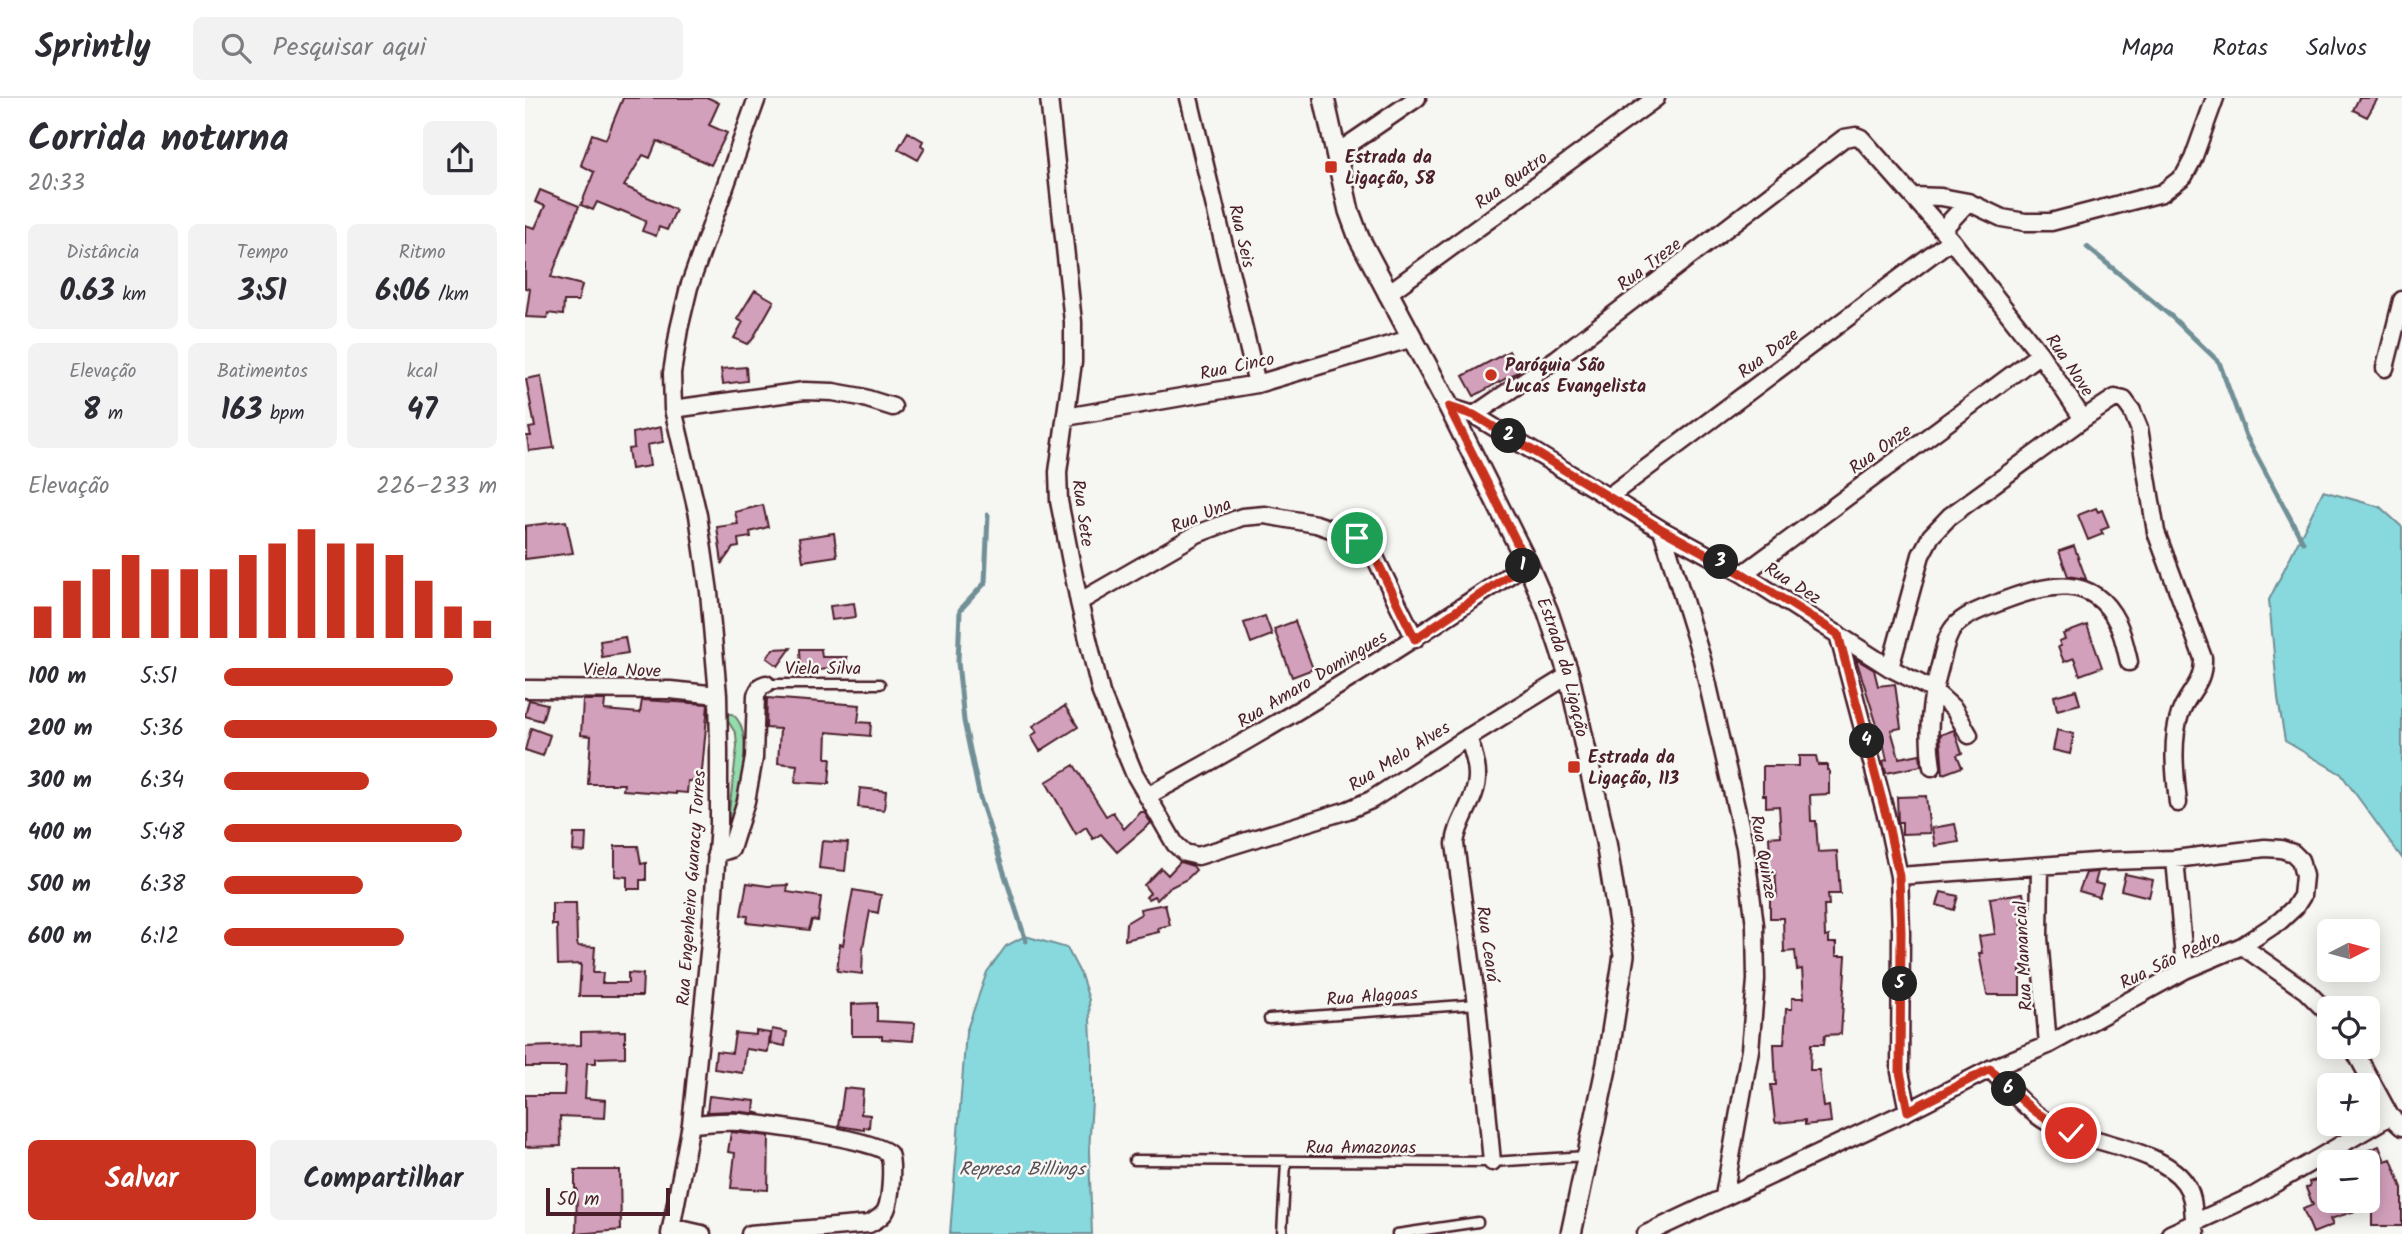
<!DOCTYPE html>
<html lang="pt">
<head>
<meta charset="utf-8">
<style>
	:root { --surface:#fff; --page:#f2f2f3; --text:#2b2b33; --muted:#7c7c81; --line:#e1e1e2; --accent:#c8321e }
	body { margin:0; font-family:Kalam,sans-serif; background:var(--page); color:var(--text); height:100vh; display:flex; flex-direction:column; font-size:26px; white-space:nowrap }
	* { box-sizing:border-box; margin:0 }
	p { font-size:23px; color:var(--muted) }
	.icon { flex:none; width:38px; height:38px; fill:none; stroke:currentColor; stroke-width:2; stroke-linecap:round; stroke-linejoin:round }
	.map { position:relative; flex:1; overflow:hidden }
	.sheet { display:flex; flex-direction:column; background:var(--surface); width:525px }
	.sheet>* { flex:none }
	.needle { width:46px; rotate:84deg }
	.fabs { position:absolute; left:1792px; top:821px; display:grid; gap:14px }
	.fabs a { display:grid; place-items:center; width:63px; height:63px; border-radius:10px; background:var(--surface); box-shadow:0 4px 18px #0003; font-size:35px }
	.scale { position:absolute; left:21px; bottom:18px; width:124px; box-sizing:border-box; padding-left:7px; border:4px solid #4a1f2b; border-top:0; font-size:19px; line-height:24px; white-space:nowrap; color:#4a1f2b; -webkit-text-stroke:5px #f6f6f2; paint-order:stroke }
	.pin { position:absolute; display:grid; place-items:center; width:60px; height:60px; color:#fff; margin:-30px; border:4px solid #fff; border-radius:50%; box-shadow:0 2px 7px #0007 }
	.km { position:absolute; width:35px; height:35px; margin:-18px; border-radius:50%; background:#222; color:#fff; font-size:19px; line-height:35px; text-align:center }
	.round { display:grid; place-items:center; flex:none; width:74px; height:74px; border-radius:10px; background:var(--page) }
	.headline { display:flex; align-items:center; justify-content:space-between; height:119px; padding:0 28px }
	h1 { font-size:38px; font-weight:700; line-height:52px }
	.figures { display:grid; grid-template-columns:repeat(3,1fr); gap:10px; height:119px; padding:7px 28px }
	.figures div { display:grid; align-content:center; border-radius:10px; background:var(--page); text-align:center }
	.figures b { font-size:30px; font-weight:700 }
	.figures small { font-size:19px; font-weight:400 }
	.figures p { font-size:19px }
	.chart { height:196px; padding:14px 28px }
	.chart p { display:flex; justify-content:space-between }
	.chart svg { width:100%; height:126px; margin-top:7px; stroke:var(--accent); stroke-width:6 }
	.cta { display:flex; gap:14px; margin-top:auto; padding:14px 28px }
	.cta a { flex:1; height:80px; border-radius:10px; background:var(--accent); color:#fff; font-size:28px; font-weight:700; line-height:80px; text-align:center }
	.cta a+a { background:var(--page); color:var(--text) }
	ul { padding:0 28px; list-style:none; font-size:23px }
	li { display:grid; grid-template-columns:112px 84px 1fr; align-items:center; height:52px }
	li i { height:18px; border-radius:9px; background:var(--accent) }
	header { display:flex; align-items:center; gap:42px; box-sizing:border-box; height:98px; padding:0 35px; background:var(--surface); border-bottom:2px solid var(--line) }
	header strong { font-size:33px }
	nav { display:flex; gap:38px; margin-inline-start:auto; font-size:24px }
	.search { width:490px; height:63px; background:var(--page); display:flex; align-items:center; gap:18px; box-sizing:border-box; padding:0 24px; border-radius:10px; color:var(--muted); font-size:26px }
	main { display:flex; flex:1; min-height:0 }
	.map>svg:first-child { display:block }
	.green { fill:#93dcab; stroke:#6e7e6b; stroke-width:2 }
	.water { fill:#87d9dd; stroke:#6f8f96; stroke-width:2 }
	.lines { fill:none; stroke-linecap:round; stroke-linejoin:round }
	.stream { stroke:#6f8f96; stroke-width:5 }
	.building { fill:#d3a0bb; stroke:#4a1f2b; stroke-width:2 }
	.service-casing { stroke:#4a1f2b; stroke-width:13 }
	.minor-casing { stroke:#4a1f2b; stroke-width:21 }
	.tertiary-casing { stroke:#4a1f2b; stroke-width:24 }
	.service { stroke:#f6f6f2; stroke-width:8 }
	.minor { stroke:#f6f6f2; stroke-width:16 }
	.tertiary { stroke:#f6f6f2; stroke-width:19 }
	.route-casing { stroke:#fff; stroke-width:14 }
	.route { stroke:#c8321e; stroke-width:9 }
	.poi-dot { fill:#c8321e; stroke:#f6f6f2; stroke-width:2.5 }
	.labels { text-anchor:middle; stroke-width:5; stroke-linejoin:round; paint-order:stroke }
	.poi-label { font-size:18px; font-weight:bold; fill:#4a1f2b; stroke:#f6f6f2; text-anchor:start }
	.street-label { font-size:18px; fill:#4a1f2b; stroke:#f6f6f2 }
	.water-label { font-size:19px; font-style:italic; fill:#594e58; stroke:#f6f6f2 }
</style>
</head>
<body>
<header>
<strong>Sprintly</strong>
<div class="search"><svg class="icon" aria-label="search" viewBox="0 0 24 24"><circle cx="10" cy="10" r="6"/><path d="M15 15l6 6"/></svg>Pesquisar aqui</div>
<nav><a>Mapa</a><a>Rotas</a><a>Salvos</a></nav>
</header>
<main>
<section class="sheet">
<div class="headline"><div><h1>Corrida noturna</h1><p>20:33</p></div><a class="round"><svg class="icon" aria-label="share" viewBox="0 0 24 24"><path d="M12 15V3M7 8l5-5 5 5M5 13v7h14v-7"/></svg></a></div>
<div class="figures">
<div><p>Distância</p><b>0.63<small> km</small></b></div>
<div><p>Tempo</p><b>3:51</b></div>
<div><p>Ritmo</p><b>6:06<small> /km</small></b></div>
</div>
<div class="figures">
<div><p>Elevação</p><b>8<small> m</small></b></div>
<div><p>Batimentos</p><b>163<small> bpm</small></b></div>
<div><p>kcal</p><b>47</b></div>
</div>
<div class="chart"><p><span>Elevação</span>226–233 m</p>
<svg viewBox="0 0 160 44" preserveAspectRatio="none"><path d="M5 44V33M15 44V24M25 44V20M35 44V15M45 44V20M55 44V20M65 44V20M75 44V15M85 44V11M95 44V6M105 44V11M115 44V11M125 44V15M135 44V24M145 44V33M155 44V38"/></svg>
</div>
<ul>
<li><b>100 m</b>5:51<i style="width:84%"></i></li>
<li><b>200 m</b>5:36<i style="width:100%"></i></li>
<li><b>300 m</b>6:34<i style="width:53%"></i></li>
<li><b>400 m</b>5:48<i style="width:87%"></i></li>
<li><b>500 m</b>6:38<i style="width:51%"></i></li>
<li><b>600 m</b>6:12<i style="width:66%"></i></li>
</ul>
<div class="cta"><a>Salvar</a><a>Compartilhar</a></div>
</section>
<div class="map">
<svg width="1877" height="1136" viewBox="0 0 1877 1136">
	<rect width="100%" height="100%" fill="#f6f6f2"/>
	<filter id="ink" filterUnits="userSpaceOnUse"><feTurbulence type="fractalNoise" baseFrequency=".0143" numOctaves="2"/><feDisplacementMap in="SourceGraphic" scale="14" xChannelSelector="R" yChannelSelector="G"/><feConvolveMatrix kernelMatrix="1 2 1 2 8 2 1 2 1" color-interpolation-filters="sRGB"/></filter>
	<g filter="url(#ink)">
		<path class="green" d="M203 616H207C233 634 212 711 204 737L202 730 212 649 211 636 201 620Z"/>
		<path class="water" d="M1798 393 1855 409 1877 429V760L1816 676 1760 643 1753 600 1744 502Z
			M500 838 542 850 556 877 564 902 567 960V1003L564 1054 567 1136H425L441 934 462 874 481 848Z"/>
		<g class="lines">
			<path class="stream" d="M1562 149 1647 219 1694 264 1721 338 1778 444
				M463 417 460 485 435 512 433 564 439 623 455 700 501 843"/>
		</g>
		<path class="building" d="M98 0H184L194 5 184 27 202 35 186 67 132 43 125 60 118 57 99 88 151 112 142 132 134 129 131 138 117 133 121 123 95 112 94 113 72 104 68 112 56 107 69 74 56 67 67 36 81 41Z
			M1834 0H1853L1842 19 1828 12Z
			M383 34 398 43 396 47 400 50 393 62 373 51Z
			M15 92 54 108 26 179 57 187 53 203H39L38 217 23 215 22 220 1 219 5 191 0 190V127L10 130 20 108 10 104Z
			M230 192 249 203 227 242 222 246 209 240 218 224 212 221Z
			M984 253 994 273 949 298 938 278Z
			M221 269 222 283 198 286 196 271Z
			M16 278 29 350 4 353 2 338H6L4 330 10 329 1 281Z
			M136 329 138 344 122 347 125 368 106 371 103 351 109 350 108 335Z
			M238 407 243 429 225 434 226 439 213 441 214 449 208 450 197 465 192 429 213 426 210 414Z
			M1571 410 1573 414 1577 412 1584 429 1576 432 1578 436 1563 442 1553 417Z
			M41 423 48 455 0 461V428Z
			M309 435 312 458 278 463 274 440Z
			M1549 448 1561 481H1560L1543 478 1534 453Z
			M329 505 331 519 307 522 305 508Z
			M740 518 747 537 726 545 719 525Z
			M770 523 788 571 767 579 749 531Z
			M1562 527 1577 569 1555 577 1549 560 1539 564 1533 549 1536 548 1534 543 1540 541 1538 536Z
			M100 539 103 555 77 559 75 543Z
			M266 550 253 568 242 560 248 551Z
			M275 551H296L297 559H322V570L276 573Z
			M1331 561 1349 572 1353 588 1370 586 1376 630 1366 632 1374 660 1395 656 1396 668 1361 675 1358 663 1362 662 1359 649Z
			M1551 592 1555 606 1532 612 1529 598Z
			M242 600 335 607 333 624 346 625 345 638 302 634 301 660H306L304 686 270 684 272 667 253 665 255 631 241 630Z
			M4 602 22 606 17 623 0 618Z
			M58 602H80L79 612 115 615 117 602 183 606 176 684 163 683 162 695 151 694V696L98 692 99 686H63L66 638 56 637Z
			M540 608 553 629 515 653 506 638 512 634 508 628Z
			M6 630 25 637 18 658 0 652Z
			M1429 632 1437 655 1432 657 1437 669 1418 676 1415 637Z
			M1532 632 1549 636 1545 656 1528 652Z
			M1274 658H1291L1293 667H1302V672H1304V696L1285 697 1286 723H1291L1293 754 1312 753 1315 796H1303L1304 807H1299L1300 839 1304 838V845H1311V858H1321L1316 936 1300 937 1299 946H1286L1285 972H1294L1298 1009 1304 1008 1306 1024 1280 1027V1022L1251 1025 1250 1023 1246 987H1251L1249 946H1259L1261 911H1267V900H1279L1277 871 1272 872 1270 853 1259 854 1258 820H1245V799H1252L1250 773H1234L1232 757H1245L1244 739 1256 738 1254 708 1241 709V697H1238V668H1274Z
			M549 667 581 718 588 714 599 731 616 714H619L626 725 592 754 576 736 568 741 561 729 551 736 521 684Z
			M335 690 361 693 359 712 333 709Z
			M1401 698 1405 735 1377 736V724H1373L1372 699Z
			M1430 726 1434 744 1410 748 1407 730Z
			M49 736H61L60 754 48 753Z
			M297 743 323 745 320 773 294 770Z
			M90 748H113L116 766 121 765V782H115V791H102V779L90 778Z
			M655 764 668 768 671 772 662 781 644 790 632 802 629 798 623 801 621 799 625 795 619 787 636 770 643 777Z
			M1573 774 1570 785 1578 787 1574 799 1554 793 1561 775Z
			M1600 776 1628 782 1624 799 1596 792Z
			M222 785 243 788 263 787 262 794 296 799 293 823 287 822 284 832 222 825 223 818 216 817Z
			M328 792 356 797 353 815 345 813 338 849 337 876 312 873 315 846 318 847Z
			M1416 794 1433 798 1429 812 1412 807Z
			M1498 795 1502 819 1496 821 1502 871 1495 872V897H1462L1454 855H1457L1454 838 1470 836 1465 800Z
			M27 805H51L52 844 53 848 70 849 68 875H78L77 885H103V875L118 876 117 898H54L56 866 33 867 32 827H27Z
			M640 806 645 827 633 830 634 834 600 842 601 825 616 816 615 811Z
			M352 905V923L390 925 388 943 357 941V938H327V906Z
			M247 931 262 934 260 948 245 945Z
			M100 933V959L71 960V965H62L60 1000 81 1002 80 1020 35 1018 36 1048 0 1049V997H39L41 969H0V949L56 947V934Z
			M231 933 245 935 243 954 221 951 218 975 189 971 191 953 207 955 210 935 231 937Z
			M319 990 338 992 336 1016 345 1017 344 1030 339 1029V1032L314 1028Z
			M184 998 230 1003 229 1014 236 1016 209 1013 182 1014Z
			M206 1034 244 1038 243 1092 206 1090 210 1055 203 1054Z
			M1854 1048 1860 1063 1866 1061 1877 1090V1128H1847V1108L1805 1121 1808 1127 1788 1135 1778 1111 1788 1107 1781 1090 1785 1088 1784 1084 1804 1078V1102H1843V1064L1817 1063Z
			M50 1072H95L96 1132 51 1136 52 1091H50Z"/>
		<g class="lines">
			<defs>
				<path id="service" d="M241 586H355
					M744 921 952 906
					M609 1062 967 1064 1061 1058
					M757 1136 761 1064
					M872 1136 953 1124"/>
				<path id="minor" d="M524 0 548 224V264L533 374 534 403 554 504 576 595 609 675 650 746 660 755 673 758 823 712 846 702 934 645 1044 577
					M664 0 732 286
					M810 56 892 0
					M1387 98 1416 99 1443 104 1477 120 1500 124H1526L1637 95 1659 78 1668 61 1690 0
					M1417 132 1443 104
					M862 196 1131 0
					M1860 270 1877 202
					M924 309 949 317 1031 261 1319 40 1331 38 1336 40 1426 142 1515 256 1558 321 1425 418 1406 438 1396 457 1365 570
					M148 311 279 293 308 294 336 299 368 309
					M949 317 1137 432 1218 476 1365 570 1408 592 1429 611 1444 637
					M541 319 732 286 888 240
					M1558 321 1590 300 1599 302 1607 313 1614 330 1631 434 1678 560C1679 587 1663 593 1655 616 1646 642 1650 677 1653 705
					M1083 399 1426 142
					M1137 432 1177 561 1220 749 1230 827 1231 882 1225 952 1199 1098
					M1218 476 1515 256
					M554 504 672 436 717 419 740 417 791 426 832 440 847 453 890 541
					M1313 536 1361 717 1374 778 1376 834 1375 974 1383 1013
					M0 591 145 592 193 597
					M943 639C947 651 952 664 952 677 953 701 932 722 930 746L952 906 967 1064
					M1407 669C1401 632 1406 600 1416 564 1419 552 1421 539 1429 529 1441 515 1464 509 1480 502 1522 486 1568 475 1592 524 1598 536 1601 551 1604 564
					M622 698C754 628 879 549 1002 465
					M191 756 206 751 221 703 229 660 231 597 236 588 241 586
					M1650 761 1660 872
					M1515 768 1514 840 1523 947
					M1717 848 1781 893 1804 916
					M1827 948 1865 1018 1877 1029
					M1465 971C1483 989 1502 1013 1524 1025 1562 1045 1636 1050 1660 1085 1671 1101 1667 1118 1671 1136
					M166 1026C182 1025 199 1023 215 1024 240 1027 351 1041 364 1056 368 1066 366 1101 361 1112 358 1118 351 1122 344 1126L225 1136
					M146 1129 177 1136
					M145 1136 166 1026 186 835 194 726V652L193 597 184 494 173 417 148 311 147 275 154 231 164 189 232 0
					M1121 1136 1383 1013 1465 971 1523 947 1660 872 1717 848 1755 823 1770 809 1777 798 1779 778 1775 762 1768 755 1756 751 1740 750 1650 761 1584 763 1374 778
					M1645 1136 1730 1097 1865 1018"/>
				<g id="tertiary">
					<path id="s1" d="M799 0 824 113 834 140 924 309 1002 465 1023 514 1044 577 1081 744 1099 857 1082 966 1046 1136"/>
				</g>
			</defs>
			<use href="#service" class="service-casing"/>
			<use href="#minor" class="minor-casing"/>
			<use href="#tertiary" class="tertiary-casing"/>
			<use href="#service" class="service"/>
			<use href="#minor" class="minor"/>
			<use href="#tertiary" class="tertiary"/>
		</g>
	</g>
	<g class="lines" filter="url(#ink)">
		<defs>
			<path id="route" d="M832 440 847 453 890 541 1002 465 924 309 949 317 1138 432 1218 476 1313 536 1361 717 1374 778 1376 834 1375 974 1383 1013 1465 971C1491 998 1512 1019 1546 1035"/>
		</defs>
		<use href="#route" class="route-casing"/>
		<use href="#route" class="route"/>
	</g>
	<g class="poi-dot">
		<rect x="799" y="62" width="14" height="14" rx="3.5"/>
		<circle cx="966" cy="277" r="7"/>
		<rect x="1042" y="662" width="14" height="14" rx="3.5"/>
	</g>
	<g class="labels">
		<g class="poi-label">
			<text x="820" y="65">Estrada da<tspan x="820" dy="21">Ligação, 58</tspan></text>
			<text x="980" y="273">Paróquia São<tspan x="980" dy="21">Lucas Evangelista</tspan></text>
			<text x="1063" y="665">Estrada da<tspan x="1063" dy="21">Ligação, 113</tspan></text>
		</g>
		<g class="street-label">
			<text transform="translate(986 82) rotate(-36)" y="6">Rua Quatro</text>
			<text transform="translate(717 138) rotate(77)" y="6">Rua Seis</text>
			<text transform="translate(1124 166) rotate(-37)" y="6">Rua Treze</text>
			<text transform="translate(1243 255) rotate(-37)" y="6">Rua Doze</text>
			<text transform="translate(1545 267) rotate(56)" y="6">Rua Nove</text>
			<text transform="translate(712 268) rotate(-12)" y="6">Rua Cinco</text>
			<text transform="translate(1355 351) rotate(-36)" y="6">Rua Onze</text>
			<text transform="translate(558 415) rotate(82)" y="6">Rua Sete</text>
			<text transform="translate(676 417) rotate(-23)" y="6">Rua Una</text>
			<text transform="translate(1268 485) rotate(32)" y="6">Rua Dez</text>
			<text x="298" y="576">Viela Silva</text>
			<text dy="6" stroke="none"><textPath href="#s1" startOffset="621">Estrada da Ligação</textPath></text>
			<text transform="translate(97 572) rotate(1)" y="6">Viela Nove</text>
			<text transform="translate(787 581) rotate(-31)" y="6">Rua Amaro Domingues</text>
			<text transform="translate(874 658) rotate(-32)" y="6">Rua Melo Alves</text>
			<text transform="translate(1239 759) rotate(80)" y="6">Rua Quinze</text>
			<text transform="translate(166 790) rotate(-86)" y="6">Rua Engenheiro Guaracy Torres</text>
			<text transform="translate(963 846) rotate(82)" y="6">Rua Ceará</text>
			<text transform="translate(1498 858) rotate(-93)" y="6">Rua Manancial</text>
			<text transform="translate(1645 862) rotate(-26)" y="6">Rua São Pedro</text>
			<text transform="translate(847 898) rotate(-4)" y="6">Rua Alagoas</text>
			<text x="836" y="1055">Rua Amazonas</text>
		</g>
		<g class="water-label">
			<text x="497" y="1077">Represa Billings</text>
		</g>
	</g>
</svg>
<div class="fabs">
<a><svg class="needle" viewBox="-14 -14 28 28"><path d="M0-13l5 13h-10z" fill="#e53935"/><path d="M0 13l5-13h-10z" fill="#7c7c81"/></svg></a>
<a><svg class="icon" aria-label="locate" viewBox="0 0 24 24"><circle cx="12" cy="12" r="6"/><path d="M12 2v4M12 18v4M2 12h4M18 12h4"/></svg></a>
<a>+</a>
<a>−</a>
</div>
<div class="scale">50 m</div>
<div class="pin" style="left:832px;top:440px;background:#1e9e55"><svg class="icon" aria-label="arrive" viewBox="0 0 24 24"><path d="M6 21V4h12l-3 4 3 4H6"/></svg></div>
<div class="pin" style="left:1546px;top:1035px;background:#d93025"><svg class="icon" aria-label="check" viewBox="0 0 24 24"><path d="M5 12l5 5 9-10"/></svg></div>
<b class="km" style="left:998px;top:468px">1</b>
<b class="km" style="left:984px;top:338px">2</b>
<b class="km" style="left:1196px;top:464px">3</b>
<b class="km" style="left:1342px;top:643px">4</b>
<b class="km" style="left:1375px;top:886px">5</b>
<b class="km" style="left:1484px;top:991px">6</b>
</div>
</main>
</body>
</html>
